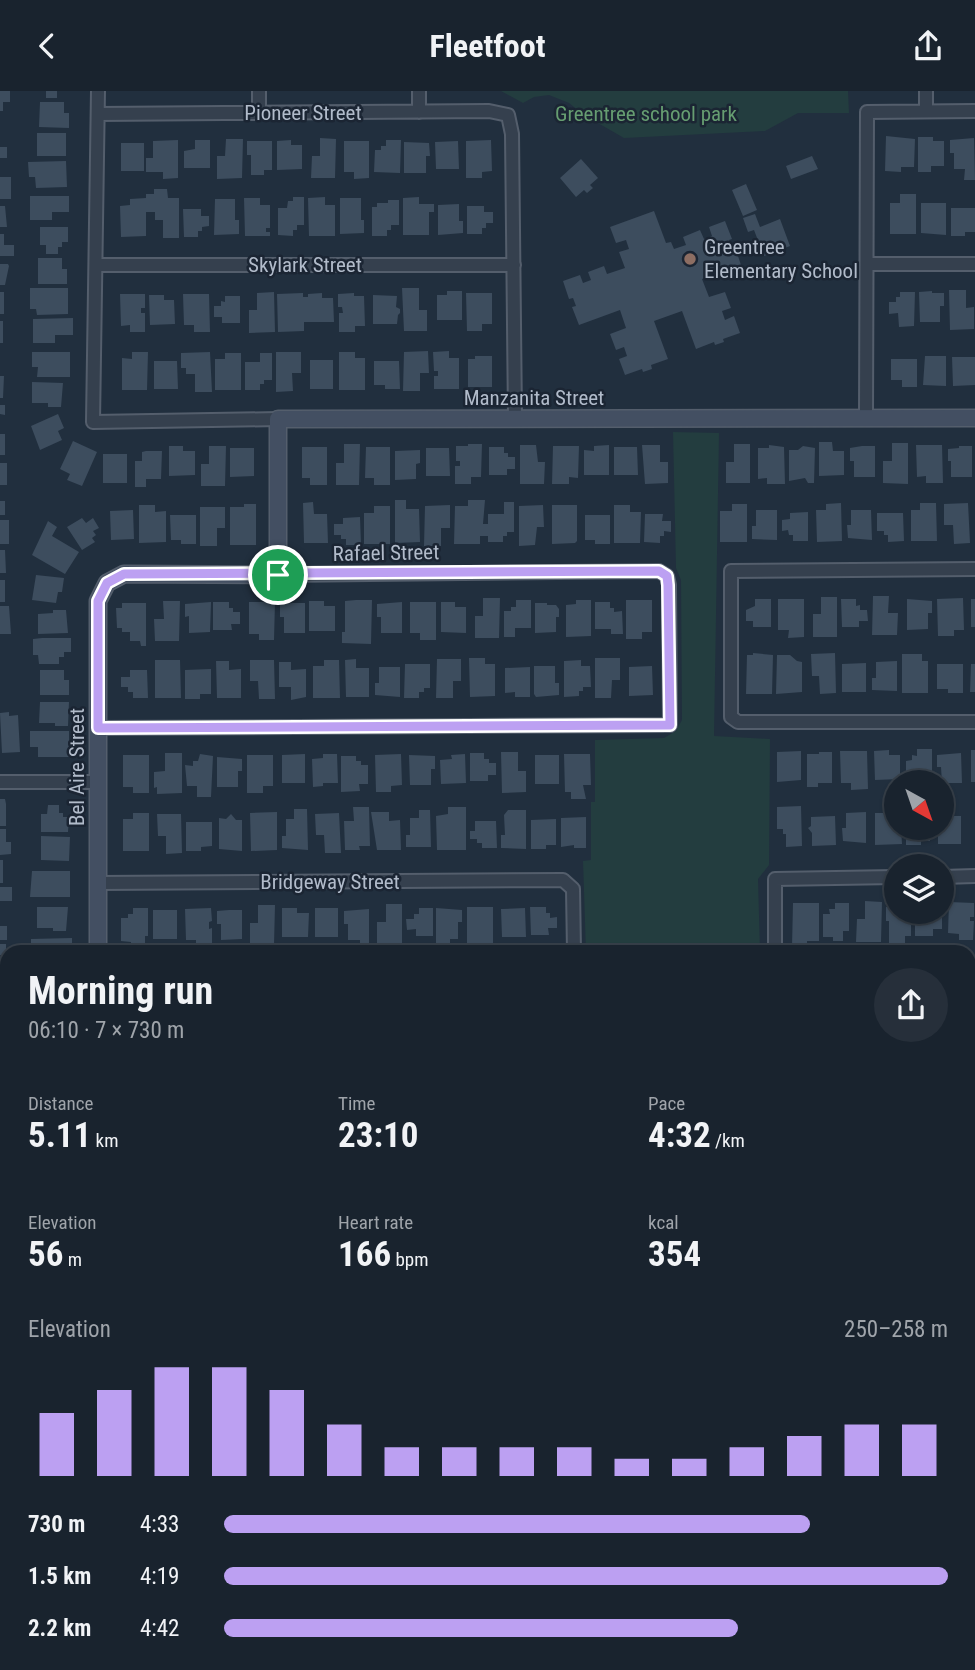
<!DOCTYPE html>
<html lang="en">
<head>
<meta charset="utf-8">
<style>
	:root { --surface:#19232e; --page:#262f3a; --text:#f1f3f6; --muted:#9fa4aa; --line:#37404a; --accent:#bca0f2 }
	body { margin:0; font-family:"Roboto Condensed",sans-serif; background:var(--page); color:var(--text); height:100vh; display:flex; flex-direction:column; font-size:26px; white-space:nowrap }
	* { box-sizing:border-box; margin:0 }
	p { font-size:23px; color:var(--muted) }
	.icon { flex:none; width:38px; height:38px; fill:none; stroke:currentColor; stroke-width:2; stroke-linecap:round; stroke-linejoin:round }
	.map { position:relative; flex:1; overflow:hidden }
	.details { position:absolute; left:0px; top:854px; width:976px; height:726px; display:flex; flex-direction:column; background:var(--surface); border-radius:21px 21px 0 0; box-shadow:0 2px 5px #0004,0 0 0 2px var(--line) }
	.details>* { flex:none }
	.needle { width:46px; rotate:140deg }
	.controls { position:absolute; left:884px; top:679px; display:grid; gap:14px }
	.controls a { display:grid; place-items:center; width:70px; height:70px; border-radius:50%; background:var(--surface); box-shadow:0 2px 5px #0004,0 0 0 2px var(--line); font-size:35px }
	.pin { position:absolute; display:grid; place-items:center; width:60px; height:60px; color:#fff; margin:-30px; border:4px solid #fff; border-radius:50%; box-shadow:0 2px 7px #0007 }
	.round { display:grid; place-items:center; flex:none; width:74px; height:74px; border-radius:37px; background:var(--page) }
	.overview { display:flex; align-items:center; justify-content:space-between; height:119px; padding:0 28px }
	h1 { font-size:38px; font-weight:700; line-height:52px }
	.stats { display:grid; grid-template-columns:repeat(3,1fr); gap:10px; height:119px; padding:7px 28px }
	.stats div { display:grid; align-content:center }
	.stats b { font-size:35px; font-weight:700 }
	.stats small { font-size:19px; font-weight:400 }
	.stats p { font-size:19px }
	.chart { height:196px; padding:14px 28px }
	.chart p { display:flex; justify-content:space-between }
	.chart svg { width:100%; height:126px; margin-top:7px; stroke:var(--accent); stroke-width:6 }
	ul { padding:0 28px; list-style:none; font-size:23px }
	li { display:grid; grid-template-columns:112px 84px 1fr; align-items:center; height:52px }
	li i { height:18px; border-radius:9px; background:var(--accent) }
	header { display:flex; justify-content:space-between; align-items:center; height:91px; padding:0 28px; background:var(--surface); font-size:32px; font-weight:700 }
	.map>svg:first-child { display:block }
	.green { fill:#233d3f }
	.building { fill:#3d4d5e }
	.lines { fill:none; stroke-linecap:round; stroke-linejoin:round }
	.street-casing { stroke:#545e6c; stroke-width:16 }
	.secondary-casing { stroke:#545e6c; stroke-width:19 }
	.street { stroke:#35404e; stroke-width:12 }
	.secondary { stroke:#434f62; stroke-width:16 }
	.route-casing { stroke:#fff; stroke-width:14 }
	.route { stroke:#bca0f2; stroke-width:9 }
	.education-dot { fill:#8d6e63; stroke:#1b2533; stroke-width:2.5 }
	.labels { text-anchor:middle; stroke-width:5; stroke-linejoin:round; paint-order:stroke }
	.street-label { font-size:21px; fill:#b1bbca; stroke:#1b2533 }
	.park-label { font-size:21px; fill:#669d71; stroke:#1b2533 }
	.poi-label { font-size:21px; fill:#b1bbca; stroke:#1b2533; text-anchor:start }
</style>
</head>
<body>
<header><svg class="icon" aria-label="back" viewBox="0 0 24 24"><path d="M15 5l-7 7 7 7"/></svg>Fleetfoot<svg class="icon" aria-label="share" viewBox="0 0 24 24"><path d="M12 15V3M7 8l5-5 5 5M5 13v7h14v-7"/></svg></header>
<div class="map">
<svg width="975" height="1579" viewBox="0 0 975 1579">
	<rect width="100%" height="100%" fill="#212f3e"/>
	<path class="green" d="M501 0H848L849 22H798L765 40 624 47 584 24 569 12 549 4 534 6 523 12Z
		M673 341 719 342 714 645 770 648 769 774 758 788 760 861H586L583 770 591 769V711H595V649L664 647 676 640 682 629 681 489 676 477Z
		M7 1518V1573H54L49 1576 51 1579H0V1526Z"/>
	<path class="building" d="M0 0H10V11H3V20H0Z
		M46 0H57V7H46Z
		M40 11H64V22H69V37L39 36Z
		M37 42H66V65H37Z
		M886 45 915 48 914 76H901V81L885 80Z
		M918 46H933V50H944V75H931V81H918Z
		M320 47 336 48 335 87H311L312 65H320Z
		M974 47 975 89H964L965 78H954V62H950V49Z
		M226 48H243L242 87 217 88V65H225Z
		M178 49V87L163 88V81H146V67H153V50Z
		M195 49H210V77H184V60L195 58Z
		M291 49V54H302V78L277 79V50Z
		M386 49H401L400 82 374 81 375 59H381V55H386Z
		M491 49 492 80 482 81V87H466V50Z
		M247 50H272V79H264V84H251V64H247Z
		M344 50H369V87L354 88V81H344Z
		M458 50 459 78H436L435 51Z
		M404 51 429 52 430 65H426V82H404Z
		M121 52H144V80H121Z
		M0 56H7V67H0Z
		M812 65 818 78 791 88 786 75Z
		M581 68 598 87 590 94 593 97 587 102 584 99 576 106 560 87Z
		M66 70 67 96 36 97 35 86H29L28 71Z
		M0 86H11V108H0Z
		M746 93 757 119 743 125 732 99Z
		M154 98H167L168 107H179V147H163V129H155V121H146V145L121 146 120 115 130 114V108L146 107V103H154Z
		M900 103H916V143H890V112H900Z
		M30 105H69V121H52V129H30Z
		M293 106H304V134H297V139H293V145L278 144V117H287L288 110H293Z
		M325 106V114H335V145H309L308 107Z
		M419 106V113H434V121H429V144H403V107Z
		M244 107H260V114H270V137H266V141H270V145H245Z
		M340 107H361V129H364V142L340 143Z
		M215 108H235V129H239V143L214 144Z
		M388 109H399V134H391V139H387V145H372V116H377V112H388Z
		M921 112H946V144L921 142Z
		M459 113V130H463V142L438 144V114Z
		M0 115H5L7 136H0Z
		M467 115H484V121H493V132H486V137H482V143H467Z
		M951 117H975V141H965V145H951Z
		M183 118H201V125H209V135L202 136V140H198V146H184Z
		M654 120 666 152 671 151 674 158 686 154 683 146 700 139 704 148 712 145 709 136 725 130 732 148 729 149 732 158 735 156 741 174 702 188 709 206 725 201 731 217 722 220 725 229 734 225 740 242 723 248 724 251 715 254 714 251 696 258 682 220 654 230 668 268 651 274 652 278 643 281 642 278 625 284 619 268 627 265 624 256 616 259 610 243 626 237 620 219 579 234 572 216 576 215 573 207 569 208 563 190 580 184 583 192 591 189 588 181 604 175 607 183 625 177 619 161 629 158 626 149 616 152 610 136Z
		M755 123 760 136 780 128 790 155 764 165 754 139 748 141 743 127Z
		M40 136H68V151H62V156H58V163H46V154H40Z
		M0 143H4V154H14V165H0Z
		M38 167H62V178H67V193H38Z
		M0 173H8L9 175 5 194H0Z
		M30 197H68V223L37 224 36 218H30Z
		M402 197H419V219H427V240H404Z
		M949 199H966V217L974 216V238L950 239Z
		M447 200H462V229H437V204H447Z
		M932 200V202H944V215H940V231H920L919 201Z
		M0 201H4V223H0Z
		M274 201 275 241 249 242V219H257V202Z
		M900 201H915L914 235 899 236 898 222 889 223V211H896V206H900Z
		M303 202V206H308V203L322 202V207H333L334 231H304V240L278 241 277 203Z
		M354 202V205H364L365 235H355V241H339V222H343L342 216H338V203Z
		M466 202H492V233H482V240H467Z
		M120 203H145V217H141V222H145V241H130V234L121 235Z
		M183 203H209L210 241H194V234H184Z
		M149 204H164V209H174L175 233 150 234Z
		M373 204 397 205 396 216 400 218V222L398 224 397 233H373Z
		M225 205H240V232H222V226H214V215H221V210L225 211Z
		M73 227V244H55V252H33V228Z
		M0 230H3V252H0Z
		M428 260 429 282H420V300H403L404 261Z
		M449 260V267H459V298H434V285H438V280H434L433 261Z
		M32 261H70V286H37L38 276H32Z
		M132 261H148L147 299H122V267L132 268Z
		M210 261 212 301H195V283H186V277H181V262Z
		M276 261H301V282H292L293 300 276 301Z
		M339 261H355V267H365V299H339Z
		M225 262H241V299H215V268H225Z
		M260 262H272V289H264V293H260V299H245V271H260Z
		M475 265H492V296H468V268H475Z
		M925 265H946V295L923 294Z
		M952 266H975V294L953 295Z
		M891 268H917V296H902V289H891Z
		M310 269H333V298H310Z
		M154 270H177L178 298H154Z
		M374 270H399L400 298H385V294H374Z
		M0 285H4L3 307H0Z
		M32 291 63 292 61 316H48V312H32Z
		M0 314H5V324L0 323Z
		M58 323 64 337 58 340 62 349 40 359 31 335Z
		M0 343H5V364H0Z
		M73 350 97 361 82 395 67 389 70 383 60 378Z
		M819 351H832L833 360H844V384L819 385Z
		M892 352H908V393L883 392V370H892Z
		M344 353H360L359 394H336V372H344Z
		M468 353H482L481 386H471V393H455V375H460V370H456V355H468Z
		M734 353H750V392H726V371H734Z
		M520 354H536L538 371H545L544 393H520Z
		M609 354V384H584V359L594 360V355Z
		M642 354H660V371H668V392L645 393Z
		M769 354 784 356 785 393H767V387L758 388V357H769Z
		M916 354H942L943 392H926V385L917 386Z
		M169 355H183V360H195V384L169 385Z
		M209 355H226L225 395H201V373H209Z
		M553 355H579L578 387 569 386V393H552Z
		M803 355 815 357 814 392H808L805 387 789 390V359H798Z
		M862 355H875V386H854V370H850V357Z
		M959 355H972V386H951V370H948V358L959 357Z
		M302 356H327V394H310V387H302Z
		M366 356H390V394H374V387H365Z
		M489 356H504V362H508V366H515V378H507V384H489Z
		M614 356H637L638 384H614Z
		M230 357H254V385L230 386Z
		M426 357H449L450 385H426Z
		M420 359V372L416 373V388L395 389V360Z
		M146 360H162L161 388H146V396H135V370H142V361Z
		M103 363H127V392H103Z
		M0 372H7V394H0Z
		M395 409H406V418H419L420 451 395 452Z
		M468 409H485L483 433H488V423H504V411H514V441H507V445H503V451H488V445H480V453H454L455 415H468Z
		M0 410H5V424H0Z
		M313 411 314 423H327L328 452H304L303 412Z
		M841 412 842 450 817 451 816 419H826V413Z
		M920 412H936L937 450H911V419H920Z
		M968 412 970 452 954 453 953 434H944V413Z
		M244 413H256V454H230V416H244Z
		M732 413H747V451H720V420H732Z
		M139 414H155V421L166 420V451L139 452Z
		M450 414V437H441V455H424L425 415Z
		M543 414 544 436H537L535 454 519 455V415Z
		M552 414H577V450L575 452 552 453Z
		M614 414H630V421H641L640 452H614Z
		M374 415H390V453H364V422H374Z
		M200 416H225V437H217V455H200Z
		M133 419 134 448 111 449 110 420Z
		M756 419H777V449L752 448V435H756Z
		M851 419H871L872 449 848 447 847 434H851Z
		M808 421V450H793V444H789L788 439 782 440V429L790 428V422Z
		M877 422H903L904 450 888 451V444H884V440H877Z
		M645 423H663L662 430H671V441L664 440V445H660V452L644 451Z
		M170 424H196V453H181V449H171Z
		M585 424H610V453H595V449H585Z
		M360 426 361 454H346V448H341V444H334V433H343V427Z
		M82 427 86 432 93 427 99 437 93 440 96 444 92 447 95 451 82 459 67 436Z
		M0 429H9V453H0Z
		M48 430 57 436 52 445 79 461 65 483 32 464Z
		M0 459H5L6 482H0Z
		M36 484 64 487 62 501H58L56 512 32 509Z
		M0 489H5V511H0Z
		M873 505H889L888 522H898L897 544H872Z
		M821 506H837V546H813V523H821Z
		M483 507H500L499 547H475V525H483Z
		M963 507 964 539H954V545H938L937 508Z
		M755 508H771V536H753V530H746V519L755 515Z
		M778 508H804V546L788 547 789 539H778Z
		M841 508H856V515L860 514V519H867L868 530H859V536H842Z
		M907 508 932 510V522H928V538L907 539Z
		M971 508H975V536H971Z
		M356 509H372L371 553 342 552V541H345V510Z
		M516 509H531V537H515V546H504V520H511V516H516Z
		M576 509H591V545L566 546V514L576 513Z
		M626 509H652V541H642V548H626Z
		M163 510H180L179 550H155L154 528H164Z
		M309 510H324V515H335V540H309Z
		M211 511 210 541 189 542V525L185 526V513Z
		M213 511H229V517H233V521H240V533H231L232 539H213Z
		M249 511H275L274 549H259V543H249Z
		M402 511V542H381V526H377V513Z
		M410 511H436V549H420V542H410Z
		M441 511H455V516H466V542L441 541Z
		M595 511H610V517H614V521L622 520 623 543H611V538H595Z
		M122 512H146V555H141L140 550H130V541H122V537H117L116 517H122Z
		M292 512H305V542H284V526H280V514Z
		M535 512H547V514H556L559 518V526H556V541L535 542Z
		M0 515H9L11 543H0Z
		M53 519H66L68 542 38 543V523L53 522Z
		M42 547H71V561H64V566H59V573H39L38 564H33V548Z
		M753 562 773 564 772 603H746L747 564H753Z
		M835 562 836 602 820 603 819 585H812L811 563Z
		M902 563H922V570H928V602H902Z
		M777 564H790L797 570 802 571V601L776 603Z
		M469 567H485V573H495V605L470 606Z
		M595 567H620V589H612L611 607H595Z
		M356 568V577H369V606H346L345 569Z
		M437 568H461V590H453V607H436Z
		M155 569H180L181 607H155Z
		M250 569H274L275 608H259L258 590H250Z
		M324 569H339L340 607H313V575H324Z
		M581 569V575H590L591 596H583V600H579V605L564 606V570Z
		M216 570H229V579L241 578V607H217Z
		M897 570V600L872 599V587H876V571Z
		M279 571H291V579L306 578V606L291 609V596H279Z
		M866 572V601H842V573Z
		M405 573H430V597H424V601H419V607H404Z
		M937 573H963V602H948V598H937Z
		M971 573H975V601H970Z
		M534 575H555V592H559V604L536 606 534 603Z
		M652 575 653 604 629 605V576Z
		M379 576H400V606L375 604V592H379Z
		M530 576V606H515V601L505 602V577Z
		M211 578V603H200V608H185V579Z
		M40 579H64V589H69V604H40Z
		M130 579H147L148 607H133V601H128V596H121V586H130Z
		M40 611H69L68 635H55V632H39Z
		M9 621V625L18 624 20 661 2 662 0 622Z
		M30 640H69V666H38V656H30Z
		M917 658H932V686L917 687V691H906V670L912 669V664L917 665Z
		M889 659V664H900V688L875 689 874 660Z
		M971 659H975V691H971Z
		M801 660V689L777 691V661Z
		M840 660H867L868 698 851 699V692H841Z
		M501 661H518V680H526V701L502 702Z
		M819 661H832V692H818V696H807V663H819Z
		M165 662H182V702L157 703V696L154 697V681L165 680Z
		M470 662H484V668H489V672H496V684H488V690H470Z
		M961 662 962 692H942L941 676H937V664Z
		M200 663 213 665 211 706H197V695H187L185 674 193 675V670H198Z
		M305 663V692H282V664Z
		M323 663H337L338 692H323V695L313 696 312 668 323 667Z
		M401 663 402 694 391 695V701H376L375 664Z
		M465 663 466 692 441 693 440 669 452 668 451 664Z
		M564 663H590L591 694H583L586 708H571V701H565Z
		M123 664H149V702H133V696H123Z
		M247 664H273V695H263V702H247Z
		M409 664 435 665V678H431V694H410Z
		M535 664H559V693H535Z
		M341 665H356V670H361V674H368V693H359L360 700 341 701Z
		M217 666 242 668V680H238V696H217Z
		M0 708H5L6 713V735H0Z
		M48 714H59V722H63V726H69L68 741H41V723H47Z
		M801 715 802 755 786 756V743H783V738H777V716Z
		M885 715H896V737H901L902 753 875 754V722H885Z
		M353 716H369L370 755H359L360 759H345L344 730H354Z
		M448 716H466V759H437L436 725 448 723Z
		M942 717H949V725H961V753H938V737H942Z
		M294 718H307L308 759 282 757V745H286V728H294Z
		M419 719H430L431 756H406V744H410V727H419Z
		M508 719H526V758L501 757V744H505L504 724Z
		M277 721V759L251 760 250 722Z
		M371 721H389V730L400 729 401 759H377Z
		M866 721V752L843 750 842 737H846V722Z
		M133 722H149V760H123V728H133Z
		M339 722 341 762H325L324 744H316L315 723Z
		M157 723H181L182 762 166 763V745H158Z
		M231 723 236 729H242V760L219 758V727L226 728Z
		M835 725 836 754 812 755V742L808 737 811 735V726Z
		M586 726V757H574V754L561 756V727Z
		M556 728V754H546V758H531V729Z
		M475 730H496L497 757H482V752H477V748H470V740H475Z
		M186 731H212V755L201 756V760H186Z
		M906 737H930V750H921V754H906Z
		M0 738H6V751H11V763L0 764Z
		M41 745 70 746 69 770 41 769Z
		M0 769H3V792H0Z
		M32 780H70V806H30Z
		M0 796H12V810H0Z
		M865 810 882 811 881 851H856L857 828H865Z
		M949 811 974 812V826H970V830H974L973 849H959V843L948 842Z
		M793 812H819V850H807V856H792Z
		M835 812H849V840H843V850H833V846H823V823H830L829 818H835Z
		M386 813H402V853H377V831H386Z
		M258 814H275L274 854H250V832H258Z
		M37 816H68L66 840H53V837H37Z
		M467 816H493V854H467Z
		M530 816H546V822H550V827L557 826V837H548L549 844H531Z
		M886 816H896V821H911V845H905V852H889V830H886Z
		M133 817H148V845H145V854H131V851L121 850V827H128V823H133Z
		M211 817 212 830 209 831V838L212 837V855H196V849H186L185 818Z
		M282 817H297V822H309L308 846H282Z
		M315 817H338V846H315Z
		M419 817H433V845H416V838L407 839 406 828H414V823H419Z
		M436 817 462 819V831H458V848H450V857H436Z
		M525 817 526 846H502L501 818Z
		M369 818V859H360V849H348V833H344V820Z
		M153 819H177V848H153Z
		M229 819H242V848L221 849V833H217V820Z
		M915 821H942V838H933V845H915Z
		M0 835H7V849H0Z
		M72 847V861H31V848Z
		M0 853H6V864H0Z
		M970 876H973V907H970Z
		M0 882H7V906H0Z
		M5 922V932H0V923Z
		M0 940H7V963H0Z
		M973 965 974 1004H970V966Z
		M0 968H5V986H0Z
		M7 1010V1020H0V1011Z
		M0 1053H7L4 1077H0Z
		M0 1116H4V1134H0Z
		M0 1138H7V1163H0Z
		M0 1169H7V1191H0Z
		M970 1179H975V1217H970Z
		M0 1195H4L5 1214H0Z
		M0 1227H7V1248H0Z
		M0 1253H7V1267H0Z
		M970 1286H975V1314H970Z
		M0 1288H5V1306H0Z
		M0 1309H7V1335L1 1336Z
		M0 1542 4 1548 7 1546V1573H27L17 1579H10L8 1575 5 1577 6 1579H0Z
		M62 1573H133L135 1576 129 1579H65Z
		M251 1573H329L332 1579H248Z
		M336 1573H351L355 1579H339Z
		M406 1573H519L523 1579H403Z
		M688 1573H700V1579H688Z
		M725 1573H763V1578H725Z
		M776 1573H814V1578L776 1579Z
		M856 1573H872V1579H856Z"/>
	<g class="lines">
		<defs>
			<path id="street" d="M98 0 93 331 278 328
				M259 0V22
				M419 0V21
				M926 0V20
				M98 23 489 20 508 24 512 43 515 328
				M867 173H975
				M96 174H514
				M866 327 867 21 975 20
				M975 478 731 480V626L738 631H975
				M98 637 670 634 669 494 667 485 659 480 278 484
				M0 691H98
				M942 786 975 785
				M98 792 563 789 573 798 574 861
				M775 861V788L896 786
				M970 935H975
				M970 1093H975
				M970 1252H975
				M963 1573V1579
				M565 1579V1573
				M592 1579V1573"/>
			<path id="secondary" d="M98 861V510L107 492 124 483 278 484V328L975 327
				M970 1348H975
				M0 1353H7
				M970 1373H975
				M0 1377H7"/>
		</defs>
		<use href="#street" class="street-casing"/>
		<use href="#secondary" class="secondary-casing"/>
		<use href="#street" class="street"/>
		<use href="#secondary" class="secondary"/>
	</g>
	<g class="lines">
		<defs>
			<path id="route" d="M659 480 667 485 668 494 670 634 98 637V510L107 492 124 483Z"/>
		</defs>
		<use href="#route" class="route-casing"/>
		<use href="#route" class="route"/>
	</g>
	<circle class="education-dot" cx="690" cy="168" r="7"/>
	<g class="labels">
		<g class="street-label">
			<text x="303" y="29">Pioneer Street</text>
			<text x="305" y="181">Skylark Street</text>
			<text x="534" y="314">Manzanita Street</text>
			<text transform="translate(386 462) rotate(-1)" y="7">Rafael Street</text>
			<text transform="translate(77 676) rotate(-90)" y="7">Bel Aire Street</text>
			<text x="330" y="798">Bridgeway Street</text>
		</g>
		<g class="park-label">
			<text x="646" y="30">Greentree school park</text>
		</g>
		<g class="poi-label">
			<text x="704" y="163">Greentree<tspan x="704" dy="24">Elementary School</tspan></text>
		</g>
	</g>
</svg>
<div class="controls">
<a><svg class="needle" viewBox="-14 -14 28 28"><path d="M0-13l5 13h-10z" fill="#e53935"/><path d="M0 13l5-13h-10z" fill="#9fa4aa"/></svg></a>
<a><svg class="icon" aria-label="layers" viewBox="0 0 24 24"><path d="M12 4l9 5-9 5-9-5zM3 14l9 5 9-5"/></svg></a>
</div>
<div class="pin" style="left:278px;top:484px;background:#1e9e55"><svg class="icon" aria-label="arrive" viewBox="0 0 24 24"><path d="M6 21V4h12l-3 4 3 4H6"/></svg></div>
<section class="details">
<div class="overview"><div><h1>Morning run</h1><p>06:10 · 7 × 730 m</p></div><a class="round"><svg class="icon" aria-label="share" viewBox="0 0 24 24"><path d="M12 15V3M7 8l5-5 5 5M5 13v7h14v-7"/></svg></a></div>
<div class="stats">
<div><p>Distance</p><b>5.11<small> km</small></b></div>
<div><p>Time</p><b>23:10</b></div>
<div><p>Pace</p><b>4:32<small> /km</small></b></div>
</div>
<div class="stats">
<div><p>Elevation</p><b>56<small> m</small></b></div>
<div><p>Heart rate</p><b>166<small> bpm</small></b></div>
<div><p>kcal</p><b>354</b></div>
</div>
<div class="chart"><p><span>Elevation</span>250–258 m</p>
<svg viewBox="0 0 160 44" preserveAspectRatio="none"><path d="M5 44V22M15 44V14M25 44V6M35 44V6M45 44V14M55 44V26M65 44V34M75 44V34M85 44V34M95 44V34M105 44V38M115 44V38M125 44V34M135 44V30M145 44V26M155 44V26"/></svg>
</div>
<ul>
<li><b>730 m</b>4:33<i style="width:81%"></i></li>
<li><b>1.5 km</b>4:19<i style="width:100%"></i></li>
<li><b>2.2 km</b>4:42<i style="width:71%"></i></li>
</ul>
</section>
</div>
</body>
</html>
